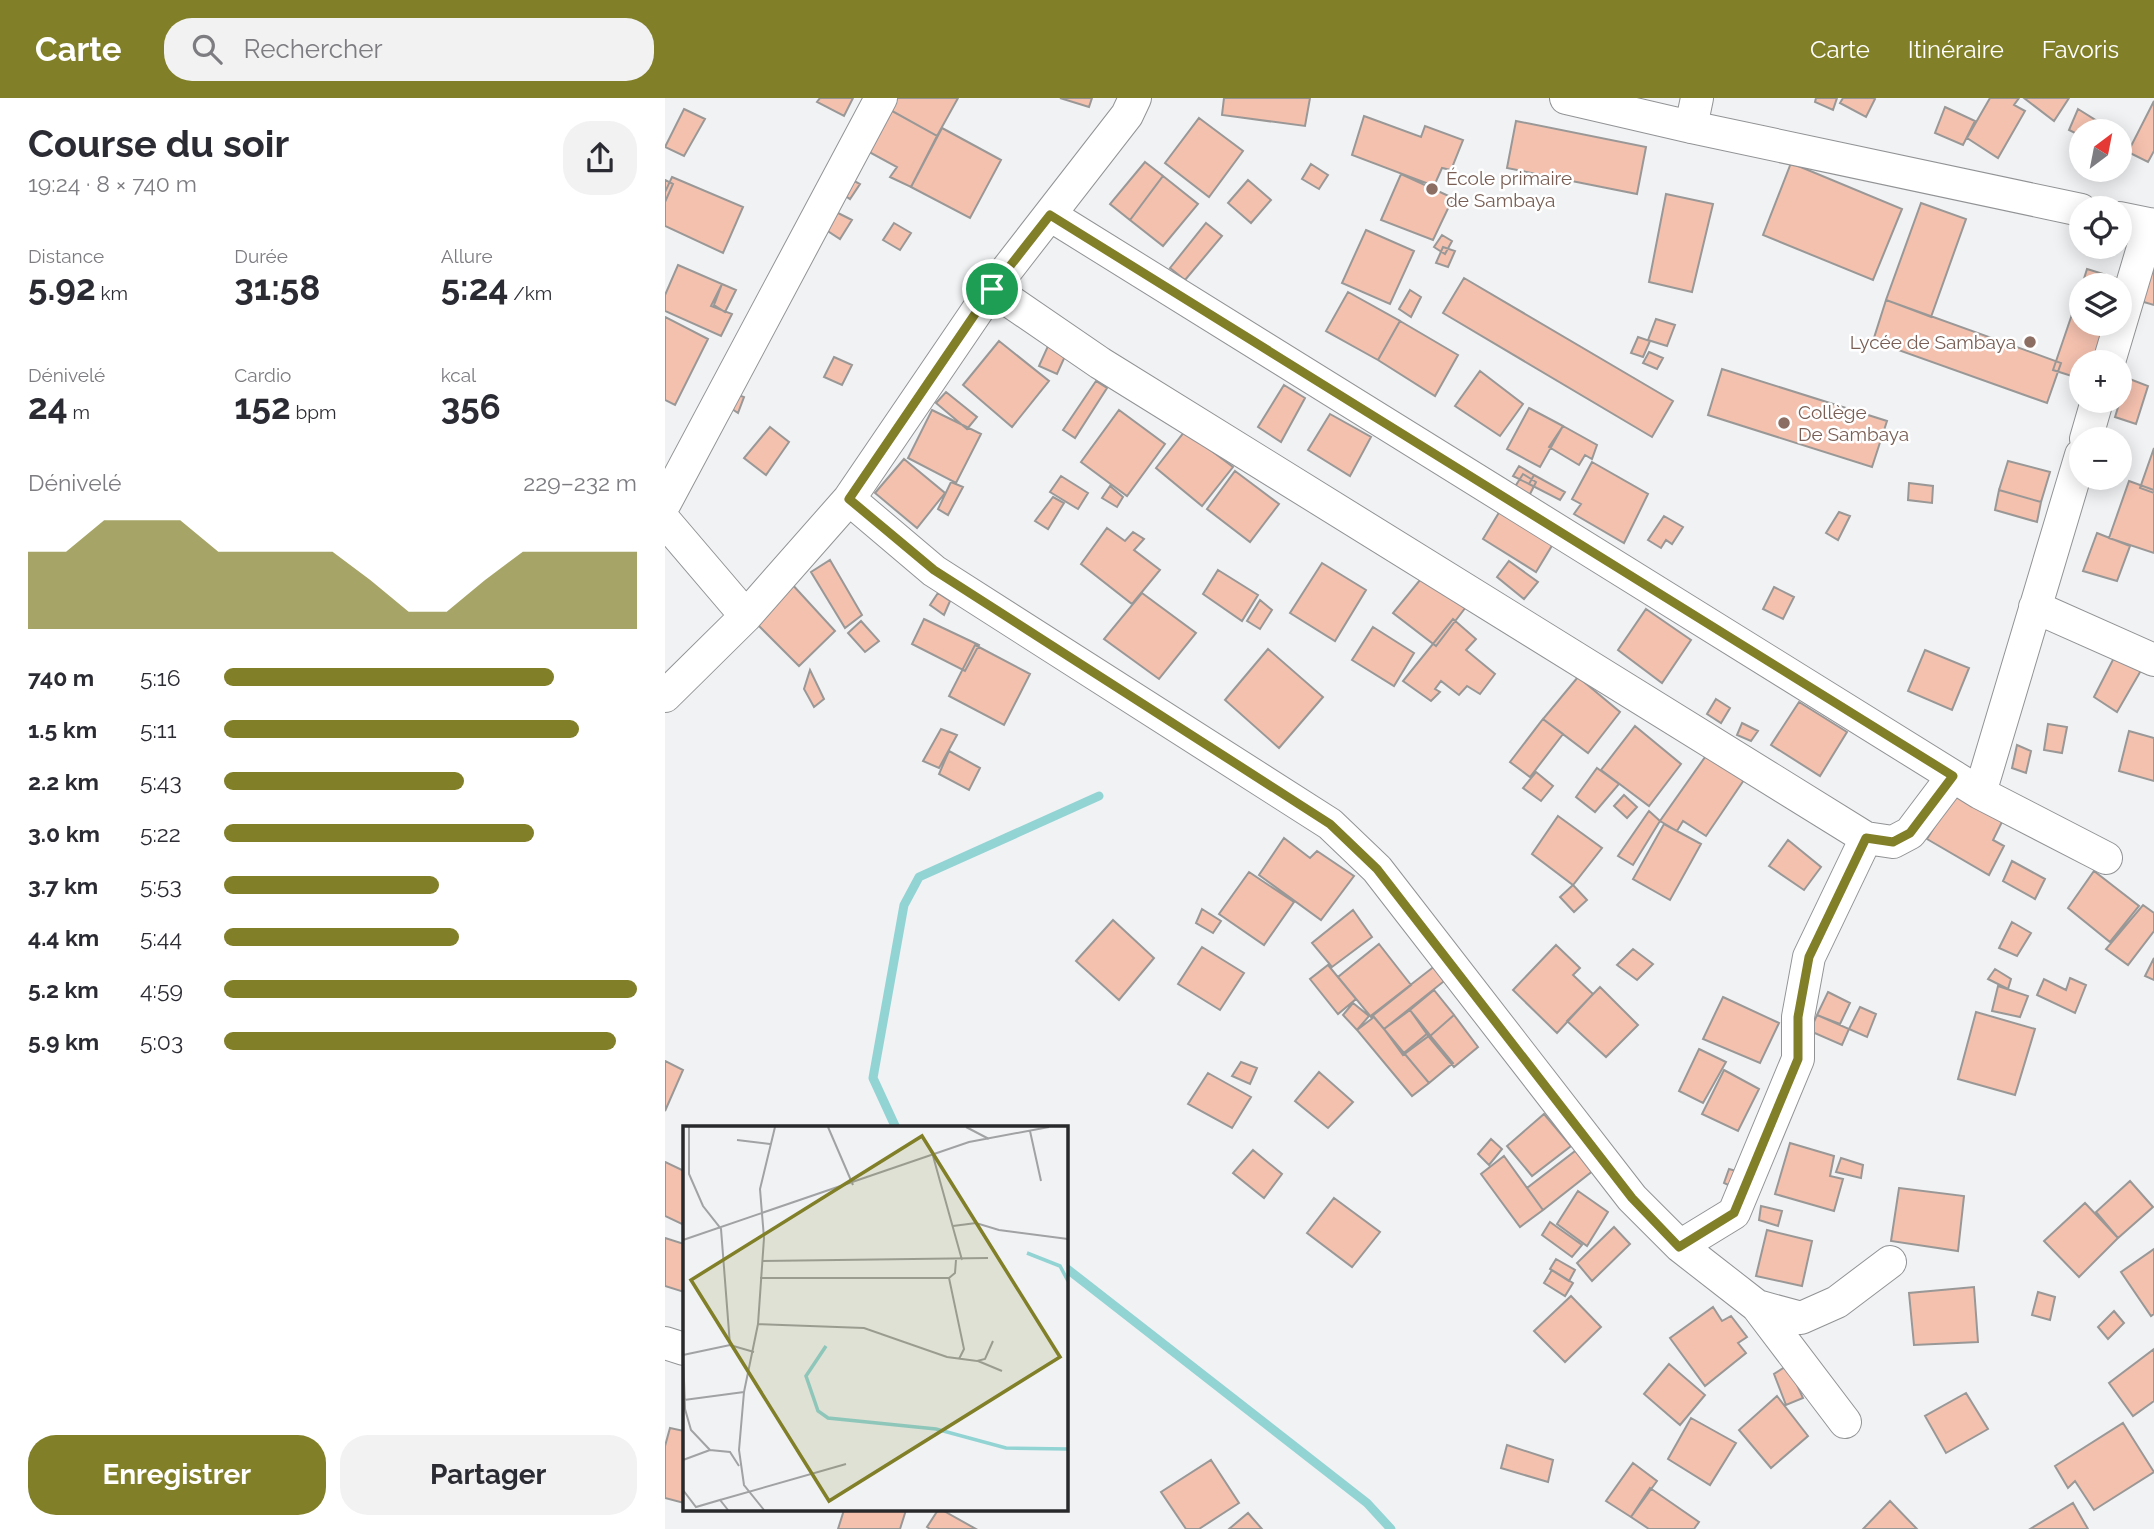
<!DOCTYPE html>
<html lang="fr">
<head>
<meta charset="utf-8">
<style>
	:root { --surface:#fff; --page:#f2f2f3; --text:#2b2b33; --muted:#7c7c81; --accent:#817f27 }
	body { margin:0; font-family:Raleway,sans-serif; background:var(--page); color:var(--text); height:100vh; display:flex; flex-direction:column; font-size:26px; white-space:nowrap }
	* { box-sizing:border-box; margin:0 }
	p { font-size:23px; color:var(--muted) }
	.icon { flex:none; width:38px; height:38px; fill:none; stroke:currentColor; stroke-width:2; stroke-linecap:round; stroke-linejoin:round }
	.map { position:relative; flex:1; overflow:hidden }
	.details { display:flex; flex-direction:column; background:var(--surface); width:665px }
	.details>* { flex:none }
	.needle { width:46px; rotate:32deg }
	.controls { position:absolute; left:1404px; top:21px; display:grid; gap:14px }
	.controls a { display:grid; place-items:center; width:63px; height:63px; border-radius:50%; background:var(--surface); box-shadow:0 4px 18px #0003; font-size:35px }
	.pin { position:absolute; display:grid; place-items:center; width:60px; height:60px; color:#fff; margin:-30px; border:4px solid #fff; border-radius:50%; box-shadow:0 2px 7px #0007 }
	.round { display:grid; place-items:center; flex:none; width:74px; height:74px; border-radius:28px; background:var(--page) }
	.head { display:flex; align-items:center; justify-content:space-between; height:119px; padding:0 28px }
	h1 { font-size:38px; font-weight:700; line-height:52px }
	.stats { display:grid; grid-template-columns:repeat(3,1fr); gap:10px; height:119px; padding:7px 28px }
	.stats div { display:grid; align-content:center }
	.stats b { font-size:35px; font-weight:700 }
	.stats small { font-size:19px; font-weight:400 }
	.stats p { font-size:19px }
	.chart { height:196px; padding:14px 28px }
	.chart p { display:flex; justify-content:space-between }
	.chart svg { width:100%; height:126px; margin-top:7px; fill:var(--accent); opacity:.7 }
	.action { display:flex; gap:14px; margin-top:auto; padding:14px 28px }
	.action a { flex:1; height:80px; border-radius:28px; background:var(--accent); color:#fff; font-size:28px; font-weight:700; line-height:80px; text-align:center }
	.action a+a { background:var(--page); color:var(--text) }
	ul { padding:0 28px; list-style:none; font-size:23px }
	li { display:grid; grid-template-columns:112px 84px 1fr; align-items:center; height:52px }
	li i { height:18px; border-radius:9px; background:var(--accent) }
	header { display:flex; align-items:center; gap:42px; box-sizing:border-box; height:98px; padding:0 35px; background:var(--accent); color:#fff }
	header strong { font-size:33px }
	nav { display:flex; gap:38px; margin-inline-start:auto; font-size:24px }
	.search { width:490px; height:63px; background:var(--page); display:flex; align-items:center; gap:18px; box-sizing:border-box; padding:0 24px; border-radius:28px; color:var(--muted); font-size:26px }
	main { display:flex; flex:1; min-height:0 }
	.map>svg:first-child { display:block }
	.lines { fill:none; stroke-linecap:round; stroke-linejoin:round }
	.stream { stroke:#92d3d4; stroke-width:9 }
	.building { fill:#f5c1af; stroke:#9a9897; stroke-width:2 }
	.minor-casing { stroke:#919395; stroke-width:34 }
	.minor { stroke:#fff; stroke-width:32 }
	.route-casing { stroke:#fff; stroke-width:14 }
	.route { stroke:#817f27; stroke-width:9 }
	.education-dot { fill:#8d6e63; stroke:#fff; stroke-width:2.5 }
	.labels { text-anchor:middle; stroke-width:5; stroke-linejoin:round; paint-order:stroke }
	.education-label { font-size:19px; fill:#785e54; stroke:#fff; text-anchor:start }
	.inset-river { fill:none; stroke:#92d3d4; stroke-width:3.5 }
	.inset-road { fill:none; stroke:#a0a2a3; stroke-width:2 }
	.view { fill:#817f27; fill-opacity:0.15; stroke:#817f27; stroke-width:3.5 }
	.inset-edge { fill:none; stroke:#28292a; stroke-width:3.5 }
</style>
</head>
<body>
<header>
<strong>Carte</strong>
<div class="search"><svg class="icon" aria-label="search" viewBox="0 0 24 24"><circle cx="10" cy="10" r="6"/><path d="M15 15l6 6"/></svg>Rechercher</div>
<nav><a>Carte</a><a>Itinéraire</a><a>Favoris</a></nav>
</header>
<main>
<section class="details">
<div class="head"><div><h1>Course du soir</h1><p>19:24 · 8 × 740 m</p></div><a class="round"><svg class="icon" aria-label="share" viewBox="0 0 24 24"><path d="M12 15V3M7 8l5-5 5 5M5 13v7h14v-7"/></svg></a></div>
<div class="stats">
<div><p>Distance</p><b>5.92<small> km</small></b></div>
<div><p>Durée</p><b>31:58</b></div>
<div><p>Allure</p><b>5:24<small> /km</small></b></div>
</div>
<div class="stats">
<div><p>Dénivelé</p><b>24<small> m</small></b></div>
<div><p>Cardio</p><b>152<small> bpm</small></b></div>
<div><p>kcal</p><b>356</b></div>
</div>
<div class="chart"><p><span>Dénivelé</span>229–232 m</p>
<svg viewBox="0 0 160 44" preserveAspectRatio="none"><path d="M0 44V17L10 17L20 6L30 6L40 6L50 17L60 17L70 17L80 17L90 27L100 38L110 38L120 27L130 17L140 17L150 17L160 17V44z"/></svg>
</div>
<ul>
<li><b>740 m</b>5:16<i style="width:80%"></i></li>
<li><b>1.5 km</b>5:11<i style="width:86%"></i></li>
<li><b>2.2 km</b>5:43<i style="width:58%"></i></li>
<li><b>3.0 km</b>5:22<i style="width:75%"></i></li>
<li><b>3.7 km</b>5:53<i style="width:52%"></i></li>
<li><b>4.4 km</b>5:44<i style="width:57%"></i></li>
<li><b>5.2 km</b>4:59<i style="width:100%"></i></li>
<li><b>5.9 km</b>5:03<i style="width:95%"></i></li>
</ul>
<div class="action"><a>Enregistrer</a><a>Partager</a></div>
</section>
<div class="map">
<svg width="1489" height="1431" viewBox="0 0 1489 1431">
	<rect width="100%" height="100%" fill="#f0f2f4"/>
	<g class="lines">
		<path class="stream" d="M231 1030 208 980 239 807 254 779 434 698
			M401 1170 702 1405 726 1431"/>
	</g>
	<path class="building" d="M155 0H188L179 18 152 4Z
		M221 0H293L272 38 218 8Z
		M395 0H427L424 9Z
		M559 0H645L640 28 557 17Z
		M1151 0H1172L1168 12 1150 4Z
		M1178 0H1208L1210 1 1201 19 1175 5Z
		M1325 0H1354L1349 7 1360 13 1333 60 1302 40Z
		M1359 0H1404L1389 23Z
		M1489 3V53L1483 64 1463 54Z
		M215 6 272 38 246 89 225 79 232 69 195 49Z
		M1280 9 1310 23 1298 47 1270 35Z
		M19 11 40 21 19 58 0 49Z
		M1413 11 1432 23 1428 33H1416V38L1404 32Z
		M699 18 756 39 760 28 798 42 786 72 777 70 769 88 687 57Z
		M534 20 578 53 544 99 500 65Z
		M851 23 981 49 972 96 842 70Z
		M277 30 336 62 305 120 246 89Z
		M480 64 498 78 465 122 445 106Z
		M1126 65 1237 111 1208 182 1098 137Z
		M646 66 663 77 654 91 637 81Z
		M736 76 788 100 768 142 716 122Z
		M498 78 533 106 498 148 465 122Z
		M7 79 78 109 58 155 0 128V94Z
		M182 79 195 86 185 101 173 93Z
		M0 82 8 86 0 104Z
		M583 82 606 102 586 125 563 105Z
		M1001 96 1048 106 1027 194 984 184Z
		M1256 105 1301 121 1266 219 1221 202Z
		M163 110 187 122 175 141 152 126Z
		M229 125 246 135 235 152 218 142Z
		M541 125 557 138 520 182 505 170Z
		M701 132 749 153 725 206 677 185Z
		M777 137 787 143 780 156 769 149Z
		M778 149 790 153 783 169 771 165Z
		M1489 165V207L1472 202Z
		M13 167 57 186 46 208 67 216 56 238 0 213V197Z
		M1422 171 1461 183 1454 187H1417Z
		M799 180 1008 303 987 339 778 215Z
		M57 186 71 192 60 214 49 207Z
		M1416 190V226H1447L1434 264H1416V281L1388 272Z
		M745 192 756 199 746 219 734 211Z
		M683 194 735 223 713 262 661 233Z
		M1221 202 1396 265 1382 305 1208 243Z
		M0 219 43 241 10 307 0 302Z
		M991 221 1010 227 1002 248 983 242Z
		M735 223 793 257 770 298 713 262Z
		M973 239 985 243 978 259 966 255Z
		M334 243 384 283 347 329 298 287Z
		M383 248 401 256 392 276 374 268Z
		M984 254 998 260 992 271 978 265Z
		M169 259 187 267 177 287 159 279Z
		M1057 271 1222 323 1207 369 1043 317Z
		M815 273 858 306 835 338 790 308Z
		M1462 280 1483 288 1471 326 1450 319Z
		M431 283 442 290 410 340 398 332Z
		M619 287 640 300 616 344 593 329Z
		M281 294 312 319 302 331 271 305Z
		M70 296 79 299 73 315 64 309Z
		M864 310 898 328 875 369 842 351Z
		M267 312 316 336 291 385 243 360Z
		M454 312 500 346 462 398 416 364Z
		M665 316 706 339 685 378 643 352Z
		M898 328 932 347 927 361 920 357 914 367 884 349Z
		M105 329 124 344 101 377 79 360Z
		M520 333 568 369 537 408 491 370Z
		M1489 350V395L1475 390Z
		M239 361 280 395 252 430 210 395Z
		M1343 363 1385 374 1376 404 1334 392Z
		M927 364 983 396 959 445 909 416 916 406 907 401Z
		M854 368 869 377 864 386 848 378Z
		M570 373 614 406 585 444 542 411Z
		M858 376 871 384 861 404 846 395Z
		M869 377 900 394 895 402 864 386Z
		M396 378 423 395 413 411 385 394Z
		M1464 383 1489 392V455L1444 440Z
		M286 384 298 389 283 417 273 411Z
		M1244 385 1268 388 1267 405 1243 402Z
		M445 388 458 399 452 409 437 400Z
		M1334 392 1376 404 1372 424 1330 412Z
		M388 399 399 405 383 431 370 423Z
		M841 403 894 436 871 474 818 441Z
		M1174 414 1185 418 1173 442 1161 435Z
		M999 418 1018 429 1007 446 1001 442 996 450 983 442Z
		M442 430 460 443 468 434 479 441 469 452 495 472 467 506 416 466Z
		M1432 435 1465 448 1452 483 1418 473Z
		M165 462 197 517 180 530 146 474Z
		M844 463 873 484 859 501 832 479Z
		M657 465 701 492 670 543 625 515Z
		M764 471 804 505 771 548 728 515Z
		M553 472 593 497 577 523 538 496Z
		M125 484 170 533 134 568 87 521Z
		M1109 489 1129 499 1118 521 1098 511Z
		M273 495 285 503 279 517 265 507Z
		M477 495 531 535 494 581 439 541Z
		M595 502 607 512 595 531 582 523Z
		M981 511 1026 542 997 585 953 552Z
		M259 521 314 547 300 573 247 546Z
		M788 521 811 541 801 552 830 576 815 596 802 588 794 597 776 583 770 591 775 594 766 603 738 583Z
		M196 523 214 543 200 554 183 535Z
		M708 529 749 555 729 588 687 562Z
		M310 547 365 576 339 627 284 598Z
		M1455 548 1482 562 1452 614 1429 599Z
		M603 551 658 599 614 650 560 602Z
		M1260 552 1304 570 1287 612 1243 593Z
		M145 572 159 601 149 609 139 591Z
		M913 579 955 614 923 655 878 621Z
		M1051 601 1065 610 1056 625 1042 616Z
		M1134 604 1182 634 1155 678 1106 647Z
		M878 621 898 636 865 679 845 664Z
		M1077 625 1093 633 1086 643 1072 637Z
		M1383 626 1402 629 1397 655 1379 652Z
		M970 628 1016 666 984 708 936 672Z
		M276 631 292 637 274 670 258 663Z
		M1464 633 1489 640V683L1454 673Z
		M1352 647 1366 653 1361 675 1347 670Z
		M1045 652 1083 676 1041 738 1018 723 1012 733 995 723Z
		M284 653 315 670 304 692 274 676Z
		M932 670 954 686 930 714 911 699Z
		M871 674 888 688 876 703 858 690Z
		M1290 695 1338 722 1328 742 1339 748 1324 777 1262 741Z
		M959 697 972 709 962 720 949 708Z
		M984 713 995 723 968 767 953 758Z
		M893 718 937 750 908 787 867 756Z
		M999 726 1036 746 1005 802 968 781Z
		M619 740 645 760 652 753 689 778 656 822 594 777Z
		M1123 742 1156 769 1139 792 1104 768Z
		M1347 763 1380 781 1370 801 1338 783Z
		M1429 773 1474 808 1445 844 1403 810Z
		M584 774 629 804 599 847 554 816Z
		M908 787 922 802 909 814 895 799Z
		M1478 807 1489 815V833L1463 867 1441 851Z
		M537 811 556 823 548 835 531 825Z
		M688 812 707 839 667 869 647 845Z
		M448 822 489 860 454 902 411 863Z
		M1347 824 1366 835 1352 858 1334 850Z
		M714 846 746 887 706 919 673 879Z
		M891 847 915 870 908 877 928 896 892 935 848 892Z
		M537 849 579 875 555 912 513 886Z
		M968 851 988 866 972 882 952 867Z
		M1489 860V882L1480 878Z
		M663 867 691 901 673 916 645 881Z
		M771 867 783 880 719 931 707 917Z
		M1330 871 1346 881 1343 891 1323 881Z
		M1405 880 1421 887 1410 915 1372 897 1379 881 1401 892Z
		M1333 888 1363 898 1355 919 1327 913Z
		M935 889 973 927 941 959 902 923Z
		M769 892 789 917 764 939 745 912Z
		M1163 894 1185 905 1175 926 1152 917Z
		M1058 899 1114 925 1095 965 1038 941Z
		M688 905 704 918 692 932 678 917Z
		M1195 909 1211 916 1202 939 1184 931Z
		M745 912 765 937 738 957 719 931Z
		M1311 914 1370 931 1350 997 1293 981Z
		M789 917 813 949 789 969 764 939Z
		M1152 917 1184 931 1177 947 1145 933Z
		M709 919 764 985 747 998 692 932Z
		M763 935 788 965 764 985 739 955Z
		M1034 951 1061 964 1038 1005 1014 993Z
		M0 963 18 972 0 1013Z
		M576 964 592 970 585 986 567 978Z
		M1059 972 1094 991 1073 1033 1037 1016Z
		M654 974 688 1004 663 1030 630 1003Z
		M543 975 586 999 567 1030 523 1006Z
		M879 1016 906 1048 867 1078 842 1048Z
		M826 1041 837 1051 824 1067 813 1056Z
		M1125 1045 1169 1058 1165 1078 1178 1081 1169 1113 1110 1096Z
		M918 1047 934 1068 878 1112 862 1090Z
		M588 1052 617 1076 599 1100 568 1075Z
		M839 1058 878 1112 855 1129 816 1076Z
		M1176 1060 1198 1067 1196 1080 1171 1074Z
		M0 1064 19 1073V1127L0 1118Z
		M1064 1071 1082 1076 1074 1092 1059 1085Z
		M1465 1083 1488 1109 1453 1140 1431 1114Z
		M1234 1090 1299 1098 1293 1153 1226 1143Z
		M913 1093 943 1114 922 1148 892 1126Z
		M669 1100 715 1134 687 1169 642 1135Z
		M1420 1105 1453 1140 1414 1179 1379 1143Z
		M1096 1108 1117 1113 1113 1128 1094 1122Z
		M885 1124 917 1147 907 1159 877 1137Z
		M949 1129 965 1146 927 1183 912 1165Z
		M1102 1132 1147 1143 1137 1188 1091 1178Z
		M0 1140 19 1146V1194L0 1188Z
		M1489 1151V1216L1486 1218 1456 1174Z
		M891 1161 910 1172 904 1183 885 1171Z
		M887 1172 908 1185 900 1198 879 1185Z
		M1309 1189 1313 1244 1249 1247 1244 1195Z
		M1373 1194 1390 1199 1385 1222 1367 1217Z
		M906 1198 936 1229 900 1264 869 1233Z
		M1048 1209 1057 1223 1066 1218 1082 1239 1073 1245 1081 1255 1040 1288 1005 1240Z
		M1449 1213 1459 1225 1443 1241 1433 1229Z
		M1489 1251V1303L1468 1318 1444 1285Z
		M1004 1266 1040 1297 1015 1327 979 1296Z
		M1123 1267 1138 1300 1121 1307 1109 1276Z
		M1301 1295 1323 1331 1281 1355 1260 1318Z
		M1112 1298 1143 1338 1106 1370 1074 1332Z
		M1026 1320 1071 1345 1045 1387 1003 1361Z
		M1458 1325 1489 1374 1429 1412 1410 1383 1403 1390 1390 1368Z
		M5 1330 19 1333V1405L0 1400V1348Z
		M842 1347 888 1362 883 1384 836 1370Z
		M546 1362 574 1405 534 1431H521L496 1394Z
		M968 1365 992 1383 966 1419 941 1403Z
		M985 1390 1034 1424 1029 1431H984L966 1419Z
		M1225 1403 1252 1431H1198Z
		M1408 1405 1423 1431H1365Z
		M179 1412H241L235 1431H173Z
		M273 1412H277L311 1431H265L262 1429Z
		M583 1415 597 1431H564Z"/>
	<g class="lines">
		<defs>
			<path id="minor" d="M901 0 1026 29 1416 112
				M1026 29 1032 0
				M385 117 1315 695 1441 760
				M1454 120 1489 127
				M327 191 435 265 1201 740 1228 744 1245 735 1288 678
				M1444 264 1485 126
				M1421 341 1432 303
				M184 401 269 473 665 726 712 771 967 1100 1015 1148 1092 1208 1136 1220 1172 1204 1225 1164
				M0 405 216 0
				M0 423 81 518
				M1370 509 1489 562
				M0 598 81 518 184 401 327 191 462 17 470 0
				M1315 695 1416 357
				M1015 1148 1069 1115 1133 961V919L1144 859 1201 740
				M1092 1208 1180 1324
				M0 1245 19 1251"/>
		</defs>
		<use href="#minor" class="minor-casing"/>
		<use href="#minor" class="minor"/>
	</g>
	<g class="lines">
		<defs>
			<path id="route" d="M385 117 1288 678 1245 735 1228 744 1201 740 1144 859 1133 919V961L1069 1115 1014 1149 967 1100 712 771 665 726 269 472 184 401 327 191Z"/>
		</defs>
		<use href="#route" class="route-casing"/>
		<use href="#route" class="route"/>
	</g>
	<g class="education-dot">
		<circle cx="767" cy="91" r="7"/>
		<circle cx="1365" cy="244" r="7"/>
		<circle cx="1119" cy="325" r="7"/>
	</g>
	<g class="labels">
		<g class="education-label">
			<text x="781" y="87">École primaire<tspan x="781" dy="22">de Sambaya</tspan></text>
			<text x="1351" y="251" text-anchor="end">Lycée de Sambaya</text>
			<text x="1133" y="321">Collège<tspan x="1133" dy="22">De Sambaya</tspan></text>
		</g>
	</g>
	<g transform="translate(18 1028)">
		<rect width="385" height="385" fill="#f0f2f4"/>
		<path class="inset-river" d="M344 127 377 140 385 155M143 220 123 250 135 285 145 292 253 303 323 322 385 323"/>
		<path class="inset-road" d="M6 1V48L20 80 38 103 47 219M145 1 170 59M283 1 306 13M347 5 358 55M54 14 87 18M250 30 279 134M270 100 293 97 316 104 385 113M0 114 286 16 366 1M79 135 305 132M77 152H266L272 147 273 134M266 152 281 223 276 233M75 198 181 202 264 231 294 235 302 233 310 215M0 226 2 283 8 304 27 324 47 326 56 340M0 229 47 219 71 226M295 235 319 245M1 274 61 266M0 334 27 324M0 364 13 381 37 374 45 384M37 374 163 338M81 384 61 359 56 324 61 266 75 198 81 112 77 63 92 1"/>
		<path class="view" d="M239 10 377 231 146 375 8 154Z"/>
		<rect width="385" height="385" class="inset-edge"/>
	</g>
</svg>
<div class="controls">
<a><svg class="needle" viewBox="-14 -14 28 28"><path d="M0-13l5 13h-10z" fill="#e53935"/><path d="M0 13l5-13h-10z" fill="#7c7c81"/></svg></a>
<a><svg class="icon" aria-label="locate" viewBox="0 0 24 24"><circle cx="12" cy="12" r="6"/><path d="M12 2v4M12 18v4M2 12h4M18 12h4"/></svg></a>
<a><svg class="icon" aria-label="layers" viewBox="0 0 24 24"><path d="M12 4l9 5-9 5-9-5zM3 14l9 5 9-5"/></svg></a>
<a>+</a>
<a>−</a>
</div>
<div class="pin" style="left:327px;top:191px;background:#1e9e55"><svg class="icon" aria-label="arrive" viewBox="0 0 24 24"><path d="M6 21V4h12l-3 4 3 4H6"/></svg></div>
</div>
</main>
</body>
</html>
